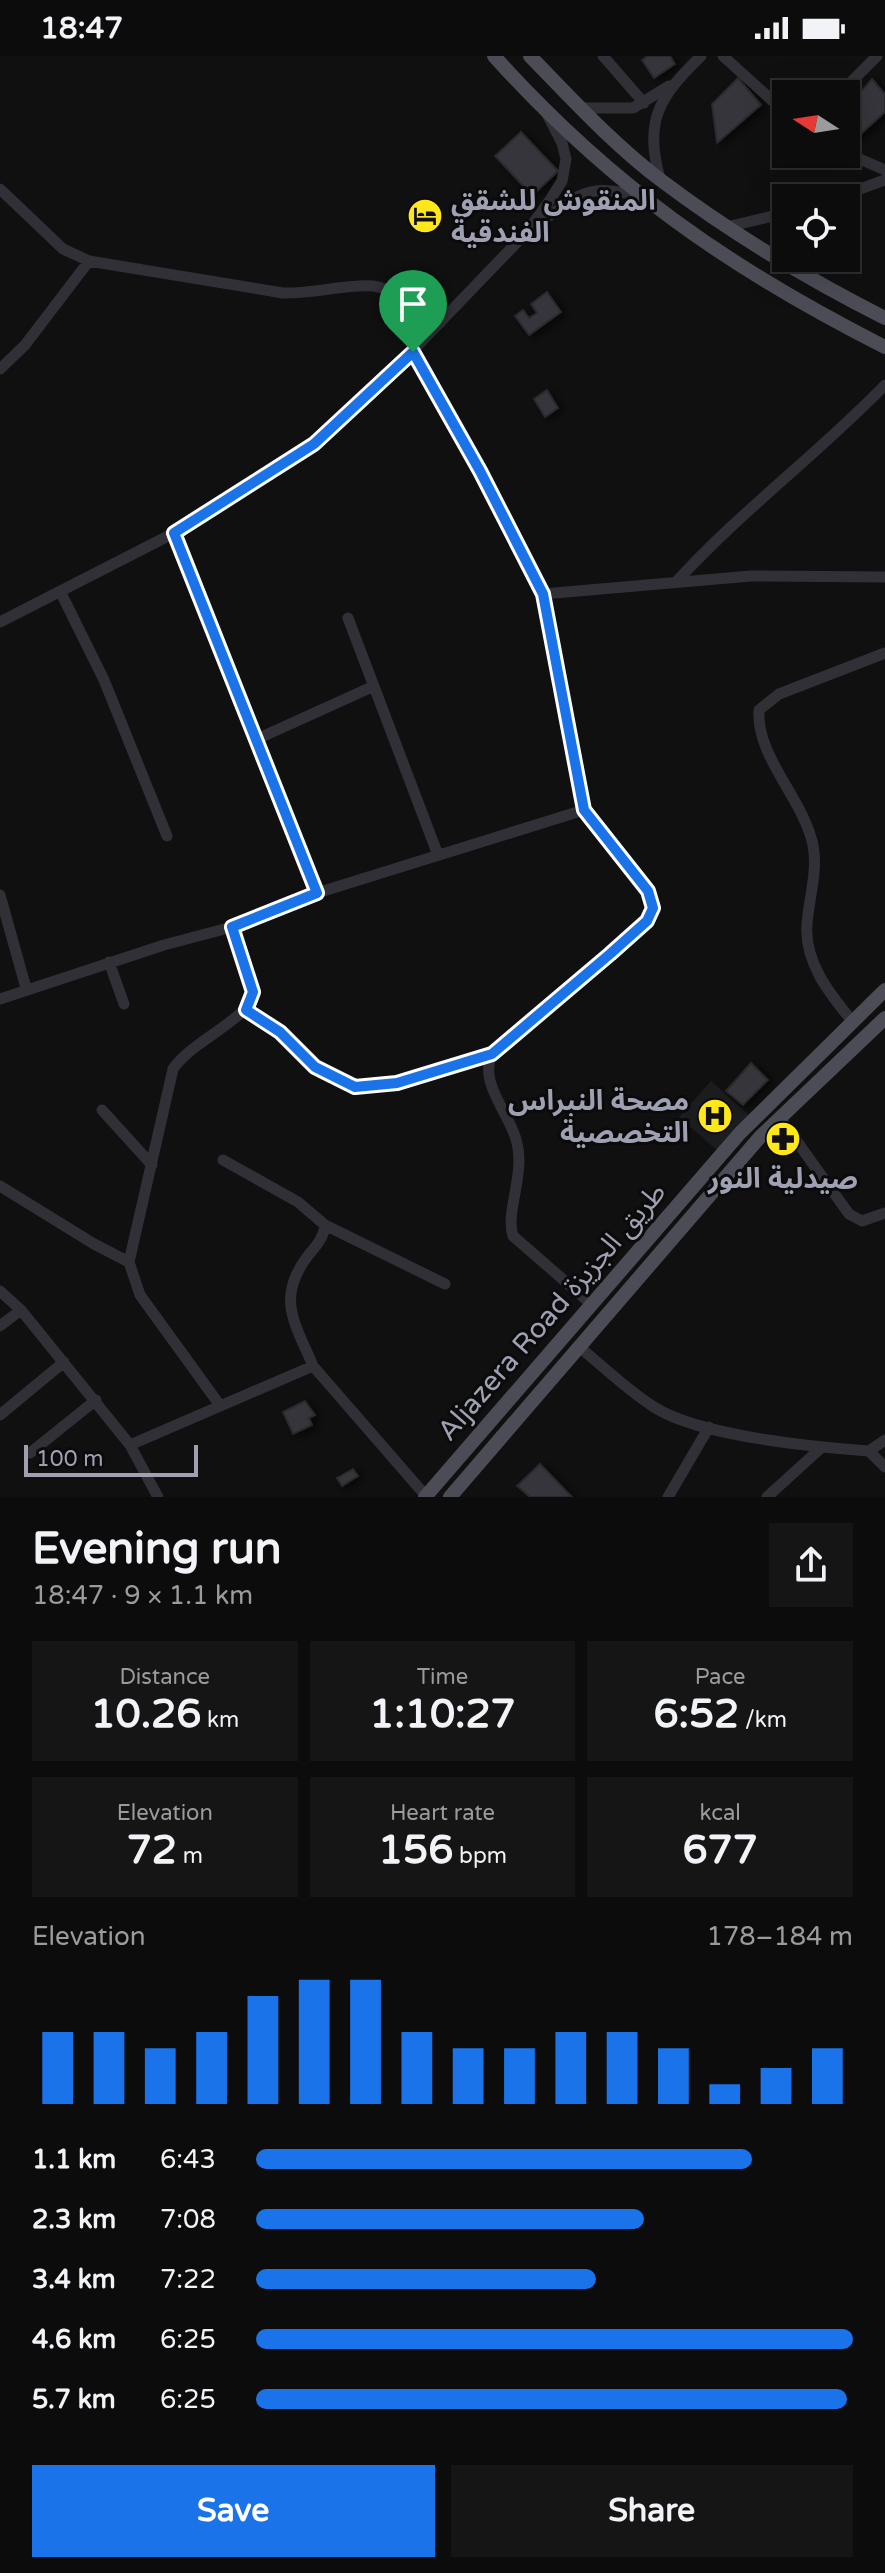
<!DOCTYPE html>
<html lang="en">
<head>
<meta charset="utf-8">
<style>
	:root { --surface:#0c0c0d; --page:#151516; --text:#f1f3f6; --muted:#9a9b9d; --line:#2c2c2e; --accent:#1a73e8 }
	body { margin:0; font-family:"Varela Round","Noto Sans Arabic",sans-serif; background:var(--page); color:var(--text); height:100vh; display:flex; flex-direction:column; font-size:30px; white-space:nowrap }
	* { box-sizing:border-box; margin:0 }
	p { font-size:26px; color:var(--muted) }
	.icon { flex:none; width:44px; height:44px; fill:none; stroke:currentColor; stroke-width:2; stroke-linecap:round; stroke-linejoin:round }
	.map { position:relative; height:1441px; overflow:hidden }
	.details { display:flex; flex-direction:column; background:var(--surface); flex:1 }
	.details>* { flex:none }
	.needle { width:52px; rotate:282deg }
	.controls { position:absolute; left:772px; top:24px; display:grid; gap:16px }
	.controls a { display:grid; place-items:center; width:88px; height:88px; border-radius:0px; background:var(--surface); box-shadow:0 8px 32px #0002,0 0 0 2px var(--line); font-size:40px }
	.scale { position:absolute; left:24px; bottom:20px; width:174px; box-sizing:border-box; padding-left:8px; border:4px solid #9fa1b3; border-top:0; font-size:22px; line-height:28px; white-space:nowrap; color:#9fa1b3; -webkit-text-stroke:6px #0b0b0c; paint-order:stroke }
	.pin { position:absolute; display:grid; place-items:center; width:68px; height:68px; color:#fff; margin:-82px -34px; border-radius:50% 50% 50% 0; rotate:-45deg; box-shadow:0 0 8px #0007 }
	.pin .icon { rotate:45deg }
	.round { display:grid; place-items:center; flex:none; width:84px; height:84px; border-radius:0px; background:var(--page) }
	.overview { display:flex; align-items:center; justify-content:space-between; height:136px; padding:0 32px }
	h1 { font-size:44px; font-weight:700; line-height:60px }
	.stats { display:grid; grid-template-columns:repeat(3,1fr); gap:12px; height:136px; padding:8px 32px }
	.stats div { display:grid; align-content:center; border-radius:0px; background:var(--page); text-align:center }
	.stats b { font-size:40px; font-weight:700 }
	.stats small { font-size:22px; font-weight:400 }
	.stats p { font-size:22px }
	.chart { height:224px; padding:16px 32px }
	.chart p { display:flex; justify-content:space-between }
	.chart svg { width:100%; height:144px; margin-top:8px; stroke:var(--accent); stroke-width:6 }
	.primary-button { display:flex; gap:16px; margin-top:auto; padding:16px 32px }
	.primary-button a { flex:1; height:92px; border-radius:0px; background:var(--accent); color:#fff; font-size:32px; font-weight:700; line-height:92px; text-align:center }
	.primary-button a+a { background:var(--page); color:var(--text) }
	ul { padding:0 32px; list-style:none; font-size:26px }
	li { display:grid; grid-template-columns:128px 96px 1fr; align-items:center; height:60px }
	li i { height:20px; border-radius:10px; background:var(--accent) }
	.status { display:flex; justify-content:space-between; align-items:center; height:56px; padding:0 40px; background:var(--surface); direction:ltr }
	.status svg { height:22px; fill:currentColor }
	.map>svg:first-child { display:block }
	.built { fill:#1b1c1e }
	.building { fill:#36363b; stroke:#2a292d; stroke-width:2; filter:url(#shadow) }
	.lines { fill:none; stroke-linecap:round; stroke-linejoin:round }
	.minor { stroke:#313037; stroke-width:11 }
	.major { stroke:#4c4c56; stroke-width:14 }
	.route-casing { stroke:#fff; stroke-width:16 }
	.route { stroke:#1a73e8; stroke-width:10 }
	.labels { text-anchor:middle; stroke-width:6; stroke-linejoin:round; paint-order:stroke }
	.poi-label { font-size:28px; font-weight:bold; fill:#9fa1b3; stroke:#0b0b0c; text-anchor:start }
	.street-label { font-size:28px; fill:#9fa1b3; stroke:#0b0b0c }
</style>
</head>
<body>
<div class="status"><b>18:47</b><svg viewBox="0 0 49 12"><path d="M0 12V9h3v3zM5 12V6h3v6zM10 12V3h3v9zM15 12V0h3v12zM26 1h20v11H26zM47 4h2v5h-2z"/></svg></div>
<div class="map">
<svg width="885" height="1441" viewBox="0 0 885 1441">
	<defs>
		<filter id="shadow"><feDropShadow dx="4.5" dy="2.5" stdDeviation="4" flood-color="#0009"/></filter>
	</defs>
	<rect width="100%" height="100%" fill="#101011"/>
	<path class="built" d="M711 1025 750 1060 719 1096 679 1061Z"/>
	<path class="building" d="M648 0H670L675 8 654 22 642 4Z
		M738 22 761 49 717 87 712 48Z
		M872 23 885 38V56L853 85 846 81V53Z
		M521 76 558 115 537 135 532 130 527 134 495 100Z
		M547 236 561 256 529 279 515 260 523 254 529 262 537 257 531 248Z
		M547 334 558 352 545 361 534 343Z
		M751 1007 768 1024 743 1049 726 1035Z
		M305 1345 315 1359 309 1362 312 1369 293 1378 283 1356Z
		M540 1408 572 1441H530L517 1430Z
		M353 1413 358 1420 342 1430 337 1422Z"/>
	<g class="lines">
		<path class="minor" d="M603 0 644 47
			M723 0 786 57
			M839 38 877 0
			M580 52H633L669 30
			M846 97 885 114
			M660 123C644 64 659 41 701 0
			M0 133 63 193 89 205 283 237C313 238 345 228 373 230 397 233 421 255 440 267
			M835 142 885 124
			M537 169C578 139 587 125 641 141
			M731 170 786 157
			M0 313 25 289 89 205
			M174 477 317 837
			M677 525C741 455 818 398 885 329
			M60 535 104 624 167 780
			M543 538 751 520 885 521
			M348 562 438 799
			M0 566 174 477 314 388 371 338 526 177 550 144 562 125 566 103 562 87 547 58
			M257 683 374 630
			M0 839 26 932
			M109 906 124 948
			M0 943 164 889 232 871 317 837 584 754
			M246 954 280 976 315 1011 355 1031 397 1027 492 998 610 898 647 865 653 852 648 835 584 754 543 538 480 415 413 296
			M852 965C829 937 804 906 807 868 809 841 818 816 813 789 803 742 756 701 759 654L779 638 885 597
			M492 998C478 1028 511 1058 517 1087 525 1119 505 1157 513 1180L590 1247
			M102 1054 152 1109
			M780 1062 849 1158 862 1165 885 1157
			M223 1104 298 1146 325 1169 445 1228
			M0 1130 94 1188 129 1206
			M0 1235 21 1254 130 1389 158 1441
			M0 1270 21 1254
			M578 1290C603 1310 627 1334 654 1351 699 1380 815 1391 869 1395L885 1384
			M313 1310C295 1267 276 1243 307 1201 315 1191 324 1182 325 1169
			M219 1348 140 1239 129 1206 173 1013C190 986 251 962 253 937 254 922 237 886 232 871
			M0 1359 64 1306
			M130 1389 313 1310 426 1440
			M869 1395 885 1411
			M30 1397 96 1344
			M668 1441 709 1371
			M767 1441 822 1391"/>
		<path class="major" d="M494 0C611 130 729 212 885 291
			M530 0C572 43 614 89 662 125 731 177 808 223 885 262
			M425 1441 740 1077 885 934
			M450 1441 760 1081 885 962"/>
	</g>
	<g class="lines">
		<defs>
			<path id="route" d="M413 296 480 415 543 538 584 754 648 835 653 852 647 865 610 898 492 998 397 1027 355 1031 315 1011 280 976 246 954 253 936 232 871 317 837 174 477 314 388Z"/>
		</defs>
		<use href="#route" class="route-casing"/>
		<use href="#route" class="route"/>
	</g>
	<defs>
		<symbol id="hotel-disc" viewBox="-11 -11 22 22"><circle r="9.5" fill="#ffe71a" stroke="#0b0b0c"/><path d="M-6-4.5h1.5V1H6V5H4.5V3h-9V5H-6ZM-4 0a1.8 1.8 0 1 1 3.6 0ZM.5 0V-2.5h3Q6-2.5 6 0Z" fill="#111"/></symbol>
		<symbol id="hospital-disc" viewBox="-11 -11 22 22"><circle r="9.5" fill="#ffe71a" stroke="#0b0b0c"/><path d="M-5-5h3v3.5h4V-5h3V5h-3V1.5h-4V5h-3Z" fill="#111"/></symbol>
		<symbol id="pharmacy-disc" viewBox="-11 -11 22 22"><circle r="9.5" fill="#ffe71a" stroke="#0b0b0c"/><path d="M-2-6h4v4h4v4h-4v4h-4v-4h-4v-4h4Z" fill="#111"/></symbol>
	</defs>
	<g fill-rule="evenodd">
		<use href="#hotel-disc" x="405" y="140" width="40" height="40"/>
		<use href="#hospital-disc" x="695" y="1040" width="40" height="40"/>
		<use href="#pharmacy-disc" x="763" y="1063" width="40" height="40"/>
	</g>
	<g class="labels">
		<g class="poi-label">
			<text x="451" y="154">المنقوش للشقق<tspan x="451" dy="32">الفندقية</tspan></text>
			<text x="689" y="1054" text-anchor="end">مصحة النبراس<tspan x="689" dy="32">التخصصية</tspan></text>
			<text x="783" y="1132" text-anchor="middle">صيدلية النور</text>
		</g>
		<g class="street-label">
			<text transform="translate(551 1255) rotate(-49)" y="10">Aljazera Road طريق الجزيزة</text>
		</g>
	</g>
</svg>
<div class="controls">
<a><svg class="needle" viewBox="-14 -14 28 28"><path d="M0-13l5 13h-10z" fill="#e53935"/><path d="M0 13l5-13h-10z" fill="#9a9b9d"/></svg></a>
<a><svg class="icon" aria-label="locate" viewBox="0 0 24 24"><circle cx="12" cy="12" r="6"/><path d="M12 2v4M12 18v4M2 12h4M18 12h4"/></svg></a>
</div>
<div class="scale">100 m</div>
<div class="pin" style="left:413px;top:296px;background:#1e9e55"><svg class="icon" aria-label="arrive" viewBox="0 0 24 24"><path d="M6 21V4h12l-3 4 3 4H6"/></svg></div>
</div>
<section class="details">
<div class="overview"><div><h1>Evening run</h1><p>18:47 · 9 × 1.1 km</p></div><a class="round"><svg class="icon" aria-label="share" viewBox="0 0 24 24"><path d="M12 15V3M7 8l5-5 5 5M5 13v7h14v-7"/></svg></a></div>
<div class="stats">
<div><p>Distance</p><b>10.26<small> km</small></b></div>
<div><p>Time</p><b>1:10:27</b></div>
<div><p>Pace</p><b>6:52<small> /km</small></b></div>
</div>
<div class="stats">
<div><p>Elevation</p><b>72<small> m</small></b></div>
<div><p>Heart rate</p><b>156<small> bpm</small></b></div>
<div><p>kcal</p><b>677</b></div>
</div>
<div class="chart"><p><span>Elevation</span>178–184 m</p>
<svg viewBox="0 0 160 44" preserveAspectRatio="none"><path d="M5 44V22M15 44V22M25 44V27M35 44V22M45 44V11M55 44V6M65 44V6M75 44V22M85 44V27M95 44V27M105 44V22M115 44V22M125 44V27M135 44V38M145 44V33M155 44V27"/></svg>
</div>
<ul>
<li><b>1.1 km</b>6:43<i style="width:83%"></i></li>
<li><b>2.3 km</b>7:08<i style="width:65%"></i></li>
<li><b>3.4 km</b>7:22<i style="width:57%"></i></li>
<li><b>4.6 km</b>6:25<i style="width:100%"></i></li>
<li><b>5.7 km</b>6:25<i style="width:99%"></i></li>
</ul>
<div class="primary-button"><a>Save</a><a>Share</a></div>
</section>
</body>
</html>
